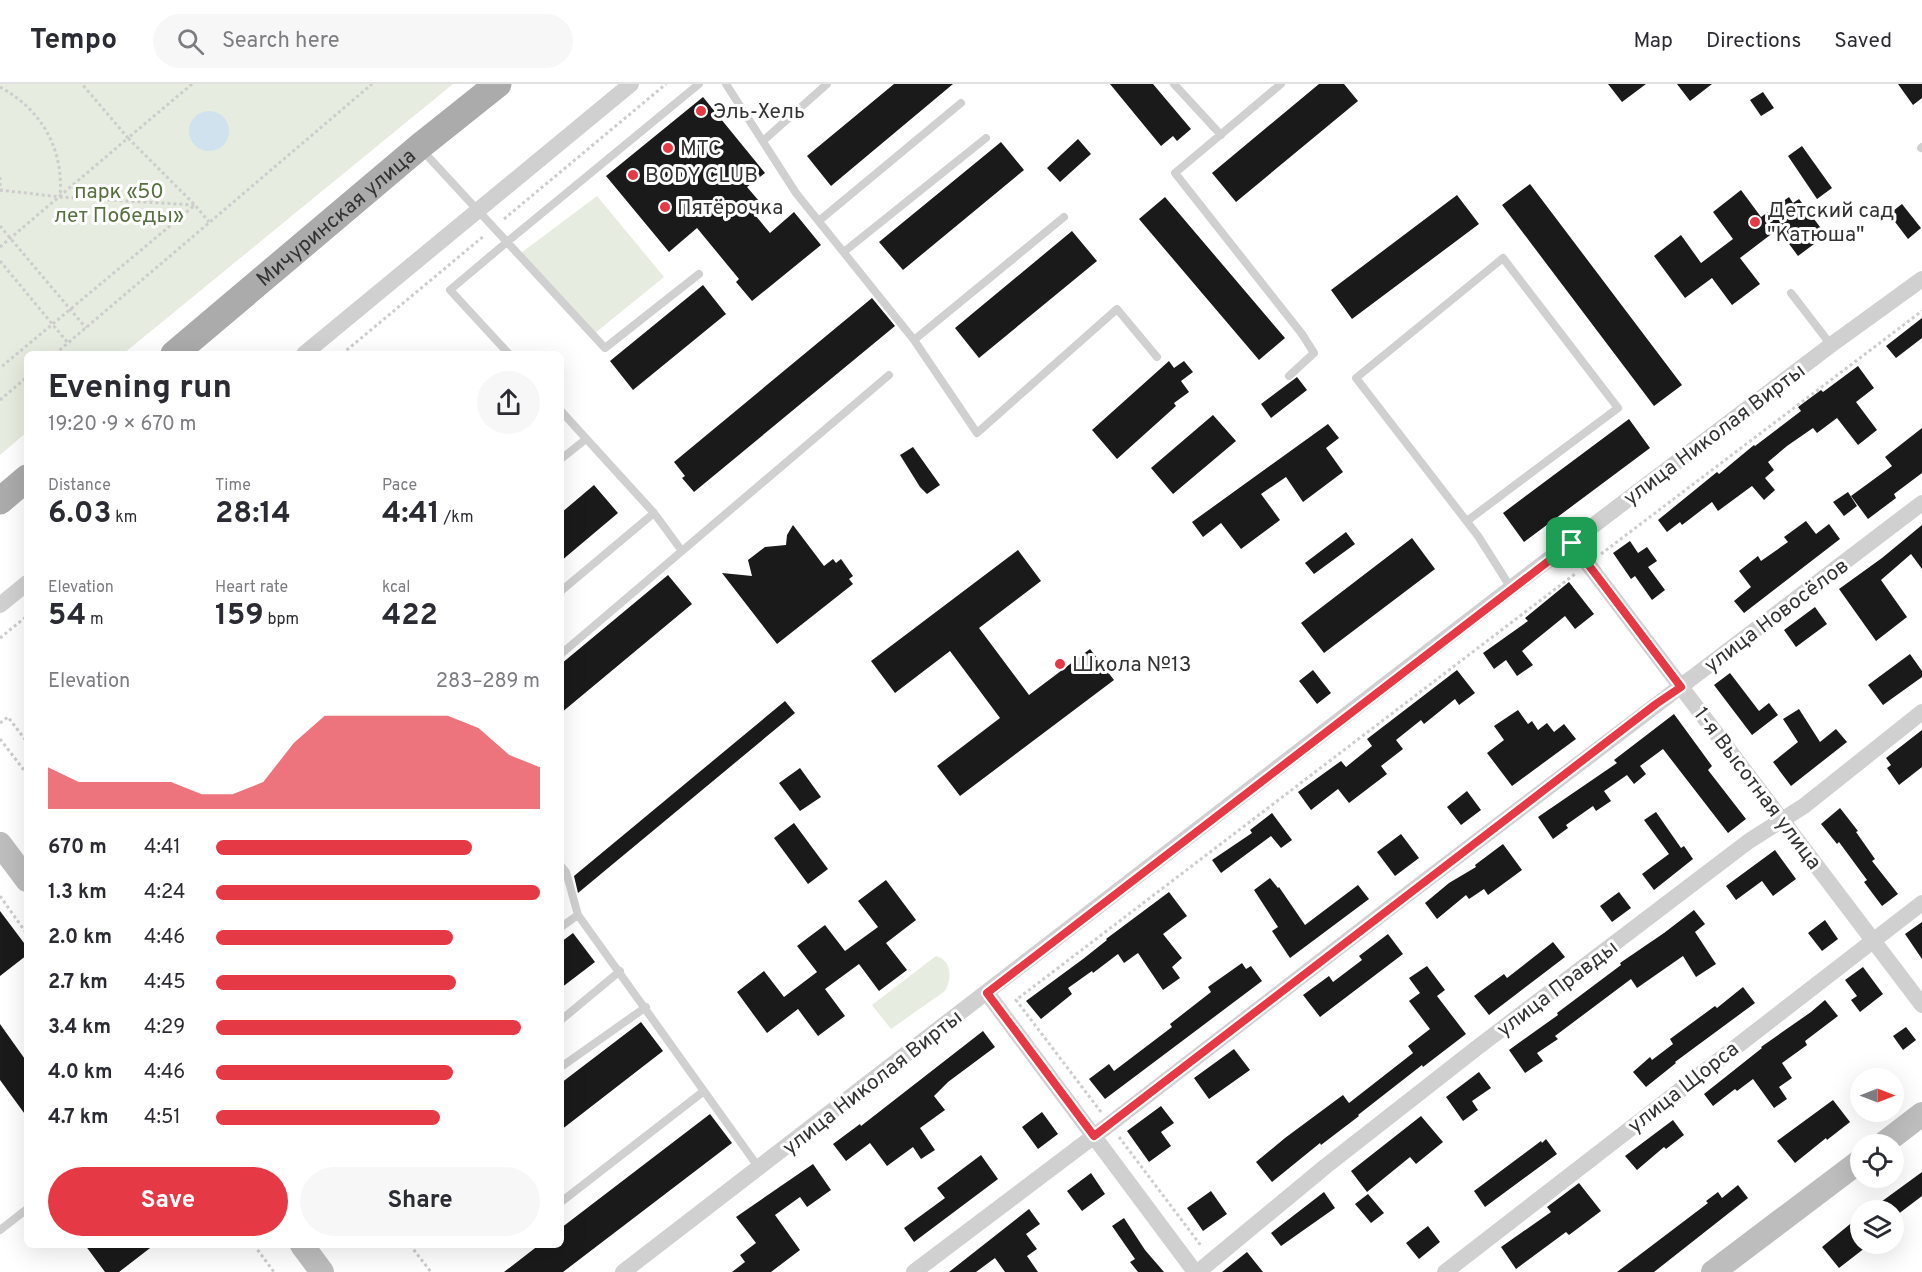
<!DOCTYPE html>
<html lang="en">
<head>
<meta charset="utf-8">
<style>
	:root { --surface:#fff; --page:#f7f7f7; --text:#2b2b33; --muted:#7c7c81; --line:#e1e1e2; --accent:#e63946 }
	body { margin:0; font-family:Overpass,sans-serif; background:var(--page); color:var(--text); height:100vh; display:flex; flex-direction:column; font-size:22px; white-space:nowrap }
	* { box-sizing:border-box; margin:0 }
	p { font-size:20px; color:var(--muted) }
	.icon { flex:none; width:33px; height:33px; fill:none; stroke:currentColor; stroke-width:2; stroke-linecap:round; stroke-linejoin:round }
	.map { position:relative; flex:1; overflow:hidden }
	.drawer { position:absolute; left:24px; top:267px; width:540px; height:897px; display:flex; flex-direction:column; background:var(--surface); border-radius:9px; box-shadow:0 6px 24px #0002 }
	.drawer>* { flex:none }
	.needle { width:39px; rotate:90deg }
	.fabs { position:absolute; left:1850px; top:984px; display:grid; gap:12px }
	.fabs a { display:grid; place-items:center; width:54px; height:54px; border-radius:50%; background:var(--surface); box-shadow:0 6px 24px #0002; font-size:30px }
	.pin { position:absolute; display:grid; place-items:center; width:51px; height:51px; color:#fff; margin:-26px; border-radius:12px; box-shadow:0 3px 9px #0006 }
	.round { display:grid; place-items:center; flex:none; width:63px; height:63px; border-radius:32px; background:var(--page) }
	.overview { display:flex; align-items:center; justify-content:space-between; height:102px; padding:0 24px }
	h1 { font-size:33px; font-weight:700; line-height:45px }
	.stats { display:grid; grid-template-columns:repeat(3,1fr); gap:9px; height:102px; padding:6px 24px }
	.stats div { display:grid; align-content:center }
	.stats b { font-size:30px; font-weight:700 }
	.stats small { font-size:16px; font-weight:400 }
	.stats p { font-size:16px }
	.chart { height:168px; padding:12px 24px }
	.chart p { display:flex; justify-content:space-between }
	.chart svg { width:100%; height:108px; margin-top:6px; fill:var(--accent); opacity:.7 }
	.primary-button { display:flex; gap:12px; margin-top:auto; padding:12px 24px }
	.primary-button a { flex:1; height:69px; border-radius:36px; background:var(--accent); color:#fff; font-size:24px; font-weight:700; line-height:69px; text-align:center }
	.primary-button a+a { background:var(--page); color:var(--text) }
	ul { padding:0 24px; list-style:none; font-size:20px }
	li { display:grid; grid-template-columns:96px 72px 1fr; align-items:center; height:45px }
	li i { height:15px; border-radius:8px; background:var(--accent) }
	header { display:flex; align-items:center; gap:36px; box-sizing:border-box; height:84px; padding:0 30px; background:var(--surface); border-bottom:2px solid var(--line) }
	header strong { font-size:28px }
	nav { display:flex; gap:33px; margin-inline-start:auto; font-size:21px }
	.search { width:420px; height:54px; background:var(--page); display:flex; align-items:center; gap:15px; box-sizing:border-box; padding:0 21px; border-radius:33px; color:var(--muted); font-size:22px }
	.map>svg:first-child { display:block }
	.green { fill:#e6ecdf }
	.water { fill:#cfe2ee }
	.building { fill:#1a1a1a }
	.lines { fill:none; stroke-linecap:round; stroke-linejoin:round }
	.path { stroke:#cdcdcd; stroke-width:3; stroke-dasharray:3 3; stroke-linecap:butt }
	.service { stroke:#d0d0d0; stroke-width:8 }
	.minor { stroke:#d0d0d0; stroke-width:16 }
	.secondary { stroke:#bdbdbd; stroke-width:24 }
	.primary { stroke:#ababab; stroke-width:27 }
	.route-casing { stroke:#fff; stroke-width:12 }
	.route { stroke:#e63946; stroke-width:8 }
	.poi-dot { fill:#e63946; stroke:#fff; stroke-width:2 }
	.labels { text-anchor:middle; stroke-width:6; stroke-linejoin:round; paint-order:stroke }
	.poi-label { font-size:21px; fill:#333; stroke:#fff; text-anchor:start }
	.park-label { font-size:21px; fill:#56703f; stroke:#fff }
	.street-label { font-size:21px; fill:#333; stroke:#fff }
</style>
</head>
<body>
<header>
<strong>Tempo</strong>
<div class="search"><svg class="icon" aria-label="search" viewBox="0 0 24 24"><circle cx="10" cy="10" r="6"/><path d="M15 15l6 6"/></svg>Search here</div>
<nav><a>Map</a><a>Directions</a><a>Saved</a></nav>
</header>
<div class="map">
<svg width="1922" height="1188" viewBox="0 0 1922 1188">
	<rect width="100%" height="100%" fill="#fff"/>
	<path class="green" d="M0 0H453L123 270H27V348L0 371Z
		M597 112 664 193 595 249 521 169Z
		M936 872C952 876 952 895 945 907L891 945 872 921Z"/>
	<path class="water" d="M189 47a20 20 0 1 1 40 0a20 20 0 1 1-40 0Z"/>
	<path class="building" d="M894 0H953L831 102 807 72Z
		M1110 0H1153L1191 45 1177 57 1173 52 1161 62Z
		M1319 0H1344L1358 17 1236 118 1212 89Z
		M1608 0H1646L1622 18Z
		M1677 0H1712L1690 17Z
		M1898 0H1922V14L1913 21Z
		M1763 8 1774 24 1761 32 1750 16Z
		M703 13 765 89 747 103 759 117 750 125 770 149 794 128 821 161 752 217 736 198 739 195 697 144 669 168 606 92Z
		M1078 55 1091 70 1060 98 1047 84Z
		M1001 58 1024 86 903 186 879 158Z
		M1802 62 1832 104 1817 115 1788 72Z
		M1530 100 1682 301 1654 322 1502 121Z
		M1741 106 1761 133 1789 113 1793 119 1799 115 1826 151 1798 172 1778 145 1740 174 1760 200 1732 221 1712 194 1685 214 1654 172 1681 151 1701 179 1733 155 1713 128Z
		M1457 111 1479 140 1352 235 1331 206Z
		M1165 113 1285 254 1259 276 1139 135Z
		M1902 120 1921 144 1908 155 1889 130Z
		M1072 147 1097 177 979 274 955 244Z
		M703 201 726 230 633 306 610 277Z
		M872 214 895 242 694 408 682 394 685 392 674 378Z
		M1922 234V254L1896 274 1886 262Z
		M1169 277 1174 284 1184 277 1193 288 1181 297 1189 308 1174 319 1176 322 1117 375 1092 346Z
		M1858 282 1874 304 1856 318 1877 346 1858 361 1837 334 1817 349 1813 344 1787 362 1768 378 1774 386 1765 394 1775 406 1764 416 1752 402 1718 427 1712 418 1682 441 1680 438 1667 448 1658 436 1717 388 1719 390 1754 361 1755 362 1801 327 1798 323 1821 306 1823 308Z
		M1297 293 1307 306 1271 334 1261 320Z
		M1213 331 1236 357 1173 410 1151 384Z
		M1629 335 1650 364 1524 458 1503 429Z
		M1328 340 1339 354 1326 364 1343 388 1303 418 1286 393 1261 410 1280 436 1241 465 1221 439 1203 453 1192 438Z
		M1922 344V389L1894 410 1896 414 1868 435 1851 412 1892 382 1885 373Z
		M913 363 940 401 927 410 920 403 900 371Z
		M594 401 618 429 561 477V429Z
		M1848 408 1857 422 1844 432 1833 418Z
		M1806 437 1816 450 1829 440 1840 455 1744 529 1734 517 1751 503 1739 487 1758 472 1761 477 1788 458 1784 453Z
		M793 441 824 482 833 475 836 479 841 475 853 492 849 495 853 500 777 560 722 489 752 492 748 476 765 463 786 461 787 451Z
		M1922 441V485L1911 470 1881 496 1907 533 1876 557 1839 505 1882 474Z
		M1346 448 1355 460 1314 490 1305 479Z
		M1412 454 1435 485 1324 569 1301 539Z
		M1630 457 1638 469 1647 463 1657 477 1648 483 1665 506 1652 516 1635 492 1631 495 1613 469Z
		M1018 466 1041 497 979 544 1029 611 1090 565 1114 596 960 712 937 682 1000 634 950 567 895 609 871 577Z
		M668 491 692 520 561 629V580Z
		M1569 498 1594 530 1575 545 1565 532 1522 567 1533 581 1517 592 1506 576 1494 585 1483 569 1528 537 1525 534Z
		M1815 523 1827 540 1796 563 1784 546Z
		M1910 570 1922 587V593L1883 621 1868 601Z
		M1313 586 1331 609 1317 620 1299 597Z
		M1457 586 1475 609 1459 621 1455 615 1424 640 1421 636 1396 656 1403 665 1381 682 1387 690 1349 719 1338 705 1311 726 1298 708 1341 677 1346 683 1372 662 1367 655Z
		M1730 589 1759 627 1769 619 1778 631 1752 651 1714 601Z
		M785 617 795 629 578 809 574 792Z
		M1799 625 1820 658 1836 645 1847 658 1791 702 1773 678 1798 658 1783 635Z
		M1518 626 1528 640 1532 637 1538 646 1547 639 1554 648 1564 640 1576 655 1512 702 1487 669 1504 656 1494 642Z
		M1674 630 1712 682 1708 686 1746 735 1728 749 1663 665 1640 682 1646 690 1634 700 1627 691 1604 707 1611 717 1596 727 1593 722 1566 741 1568 744 1553 755 1538 733 1617 679 1614 676Z
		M1922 646V683L1899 701 1887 684 1891 681 1886 674Z
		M800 684 821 713 800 727 779 699Z
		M1467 707 1481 726 1461 741 1447 723Z
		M1840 724 1858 747 1856 748 1875 775 1872 777 1898 810 1882 822 1864 798 1867 796 1839 758 1837 760 1821 740Z
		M1656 728 1681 764 1684 762 1693 775 1654 806 1642 790 1669 770 1644 736Z
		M1272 729 1292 756 1281 764 1271 752 1221 789 1212 776 1252 749 1250 746Z
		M794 739 828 785 808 800 774 754Z
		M1401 750 1419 774 1395 792 1377 768Z
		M1503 760 1522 786 1488 811 1484 805 1469 815 1466 811 1437 835 1425 819 1449 799 1476 783 1475 781Z
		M1775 766 1796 795 1773 812 1762 797 1736 816 1726 802Z
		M1270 794 1278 804 1279 803 1305 841 1358 801 1369 815 1290 874 1272 847 1278 843 1254 806Z
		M886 796 916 836 886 859 907 886 879 907 859 880 825 905 845 932 818 952 798 925 767 949 737 908 764 887 784 913 817 888 797 862 825 841 845 867 878 843 858 817Z
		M1169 808 1187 832 1163 850 1182 874 1172 883 1180 894 1163 906 1138 869 1124 879 1118 870 1093 889 1092 887 1068 904 1072 910 1041 935 1026 917 1083 875 1107 856 1106 855Z
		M1619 808 1631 824 1612 838 1600 822Z
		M1694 826 1705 840 1695 848 1716 880 1696 893 1683 872 1637 904 1631 895 1555 952 1558 955 1537 969 1543 977 1525 989 1509 966 1558 931 1557 929 1621 881 1620 879 1664 849Z
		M0 827 27 863V871L0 892Z
		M1825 836 1838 855 1822 867 1808 849Z
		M1922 838V875L1905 850Z
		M573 849 595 878 561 904V858Z
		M1388 850 1403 870 1320 933 1303 911 1329 892 1333 898 1362 876 1359 872Z
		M1553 858 1565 873 1489 931 1474 912 1504 890 1507 894Z
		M1242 879 1246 885 1251 882 1262 897 1105 1015 1089 995 1109 980 1114 987 1172 943 1170 940 1211 908 1208 903Z
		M1427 882 1445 906 1437 912 1466 950 1423 983 1422 981 1358 1031 1359 1032 1321 1061 1320 1059 1272 1098 1256 1078 1285 1054 1343 1011 1349 1019 1413 969 1408 962 1430 945 1409 917 1420 909 1409 894Z
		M1863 883 1883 910 1860 928 1851 916 1857 912 1845 896Z
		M1743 903 1755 919 1675 978 1676 979 1646 1003 1633 988 1650 973 1652 976 1673 960 1670 955 1715 922 1717 924Z
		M1825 916 1838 932 1805 957 1807 961 1782 979 1792 994 1779 1003 1787 1015 1774 1024 1753 995 1737 1007 1735 1005 1713 1022 1704 1010 1762 964 1761 963 1811 928Z
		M641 938 663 967 561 1046V999Z
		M0 940 27 978V1033L0 996Z
		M1906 943 1916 956 1903 966 1893 952Z
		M983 947 995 963 948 998 934 1012 945 1026 920 1044 935 1066 921 1075 913 1063 887 1082 870 1059 846 1077 833 1060 860 1040 861 1042Z
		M1234 965 1250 986 1209 1015 1194 994Z
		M1479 988 1491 1004 1472 1017 1478 1026 1463 1037 1446 1013Z
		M1833 1016 1850 1038 1827 1056 1826 1054 1795 1079 1777 1057Z
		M1161 1022 1174 1039 1161 1048 1171 1062 1149 1078 1127 1047Z
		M1042 1028 1058 1050 1038 1065 1022 1043Z
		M710 1030 732 1059 563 1188H504L539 1161H561V1144Z
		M1421 1032 1443 1058 1416 1080 1410 1073 1367 1108 1351 1087Z
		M1673 1036 1684 1051 1666 1065 1664 1063 1637 1086 1625 1072Z
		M1546 1055 1557 1070 1485 1123 1474 1107 1541 1057 1542 1059Z
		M981 1071 998 1095 914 1158 904 1144 945 1114 937 1104Z
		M813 1080 831 1106 807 1123 800 1113 775 1131 800 1166 771 1188H732L745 1178 740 1171 756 1159 736 1133Z
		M1922 1088V1112L1893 1134V1126H1870Z
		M1091 1089 1105 1110 1082 1127 1067 1107Z
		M1579 1099 1601 1127 1569 1151 1566 1148 1516 1185 1501 1163 1551 1128 1547 1123Z
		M1738 1101 1748 1114 1654 1188H1617L1708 1119 1706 1117 1718 1108 1722 1114Z
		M1211 1107 1227 1130 1203 1147 1187 1124Z
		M1324 1108 1335 1124 1281 1162 1271 1149Z
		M1368 1110 1384 1129 1371 1139 1355 1120Z
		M1029 1125 1040 1140 1026 1150 1037 1165 1027 1172 1038 1188H1005L995 1174 976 1188H949Z
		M1860 1132V1158L1858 1160H1870L1839 1184 1822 1163Z
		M1124 1134 1145 1166 1164 1188H1138L1130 1178 1135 1175 1112 1142Z
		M1428 1142 1440 1158 1419 1175 1406 1159Z
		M85 1161H154L119 1188H105Z
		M1247 1168 1263 1188H1222Z"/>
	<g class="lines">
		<path class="path" d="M192 0 128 54 195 121 209 138
			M0 3C42 26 64 65 60 113
			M0 93V108
			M0 106 60 113 195 121 0 284
			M504 135 666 0
			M0 142 86 244
			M0 163 128 54 82 0
			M0 177 68 259
			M55 270 372 0
			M342 270 485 151
			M0 316 27 293
			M1601 470 1922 227
			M0 554 27 532
			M0 639 8 633 27 658
			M0 655 27 690
			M0 812 27 850
			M1101 1028 1016 916 1575 490
			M1119 1053 1202 1163
			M254 1161 274 1188
			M410 1161 431 1188"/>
		<path class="service" d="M726 0 796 109 914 256 977 349 1117 225 1157 273
			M1174 0 1221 51
			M1281 0 1175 89 1302 250 1314 269 1289 292
			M764 56 827 0
			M1921 64 1922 63
			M422 66 507 158 699 0
			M820 136 961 19
			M845 167 986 54
			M1791 209 1831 261
			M914 256 1064 133
			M509 270 450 206 507 158 605 264 699 190
			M561 327 654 429 682 467 889 291
			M561 375 586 355
			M1467 437 1618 324 1503 174 1356 294 1478 452 1511 504
			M561 507 654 429
			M561 570 682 467
			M561 782 566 788 578 831 759 1084
			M561 843 578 831
			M561 936 620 887
			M561 983 646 923
			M561 1118 704 1007
			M0 1146 27 1125"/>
		<path class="minor" d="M304 270 631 0
			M1572 459 1922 921
			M0 521 27 499
			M987 909 1195 1188
			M623 1188 1511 504 1831 261 1922 195
			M914 1188 1110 1040 1396 819 1922 419
			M1198 1188 1326 1082 1478 963 1749 757 1804 722 1922 628
			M1445 1188 1922 819"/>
		<path class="secondary" d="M0 760 27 796
			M1883 1060 1922 1030
			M302 1161 322 1188
			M1713 1188 1860 1077"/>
		<g class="primary">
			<path id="s1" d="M174 270 419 63 498 0"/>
			<path d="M0 417 27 394"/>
		</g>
	</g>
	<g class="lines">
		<defs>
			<path id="route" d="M1572 459 1681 603 1656 620 1094 1052 987 909Z"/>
		</defs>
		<use href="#route" class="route-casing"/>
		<use href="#route" class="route"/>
	</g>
	<g class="poi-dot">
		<circle cx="701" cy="27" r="6"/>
		<circle cx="668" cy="64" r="6"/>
		<circle cx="633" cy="91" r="6"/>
		<circle cx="665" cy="123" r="6"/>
		<circle cx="1755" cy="138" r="6"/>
		<circle cx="1060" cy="580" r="6"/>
	</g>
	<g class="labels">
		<g class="poi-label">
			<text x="713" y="34">Эль-Хель</text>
			<text x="680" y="71">МТС</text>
			<text x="645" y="98">BODY CLUB</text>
			<text x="677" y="130">Пятёрочка</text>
			<text x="1767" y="133">Детский сад<tspan x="1767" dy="24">"Катюша"</tspan></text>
			<text x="1072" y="587">Школа №13</text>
		</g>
		<g class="park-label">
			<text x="119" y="114">парк «50<tspan x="119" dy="24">лет Победы»</tspan></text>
		</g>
		<g class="street-label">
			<text dy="7" stroke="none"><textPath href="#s1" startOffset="212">Мичуринская улица</textPath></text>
			<text transform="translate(1714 350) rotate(-37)" y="7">улица Николая Вирты</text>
			<text transform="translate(1776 531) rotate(-37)" y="7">улица Новосёлов</text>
			<text transform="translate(1758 704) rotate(53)" y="7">1-я Высотная улица</text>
			<text transform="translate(1557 904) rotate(-37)" y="7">улица Правды</text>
			<text transform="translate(872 998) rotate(-38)" y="7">улица Николая Вирты</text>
			<text transform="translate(1683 1003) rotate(-38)" y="7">улица Щорса</text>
		</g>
	</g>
</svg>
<div class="fabs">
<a><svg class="needle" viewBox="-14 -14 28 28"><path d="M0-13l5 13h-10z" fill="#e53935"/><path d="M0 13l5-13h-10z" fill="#7c7c81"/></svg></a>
<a><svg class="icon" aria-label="locate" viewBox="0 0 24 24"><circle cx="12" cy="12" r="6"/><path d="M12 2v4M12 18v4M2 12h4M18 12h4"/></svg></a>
<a><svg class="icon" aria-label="layers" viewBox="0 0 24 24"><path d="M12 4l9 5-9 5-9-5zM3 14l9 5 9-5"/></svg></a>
</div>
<div class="pin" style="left:1572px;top:459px;background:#1e9e55"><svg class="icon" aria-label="arrive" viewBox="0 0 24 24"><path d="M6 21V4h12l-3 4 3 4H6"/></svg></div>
<section class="drawer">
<div class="overview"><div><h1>Evening run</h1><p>19:20 · 9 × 670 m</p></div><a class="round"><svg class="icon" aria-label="share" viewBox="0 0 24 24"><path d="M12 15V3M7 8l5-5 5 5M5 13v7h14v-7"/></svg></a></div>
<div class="stats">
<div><p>Distance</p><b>6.03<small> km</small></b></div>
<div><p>Time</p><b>28:14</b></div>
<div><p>Pace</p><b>4:41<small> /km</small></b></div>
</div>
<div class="stats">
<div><p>Elevation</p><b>54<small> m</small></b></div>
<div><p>Heart rate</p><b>159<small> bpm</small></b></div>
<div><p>kcal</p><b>422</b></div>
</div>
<div class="chart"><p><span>Elevation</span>283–289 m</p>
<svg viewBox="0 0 160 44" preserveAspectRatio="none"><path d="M0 44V27L10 33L20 33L30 33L40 33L50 38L60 38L70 33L80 17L90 6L100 6L110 6L120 6L130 6L140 11L150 22L160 27V44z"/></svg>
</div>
<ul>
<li><b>670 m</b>4:41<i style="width:79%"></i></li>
<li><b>1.3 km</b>4:24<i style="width:100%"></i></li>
<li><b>2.0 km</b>4:46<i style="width:73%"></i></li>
<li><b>2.7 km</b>4:45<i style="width:74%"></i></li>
<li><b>3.4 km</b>4:29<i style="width:94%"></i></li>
<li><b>4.0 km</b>4:46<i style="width:73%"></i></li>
<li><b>4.7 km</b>4:51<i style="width:69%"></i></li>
</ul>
<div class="primary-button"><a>Save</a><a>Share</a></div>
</section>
</div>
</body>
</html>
